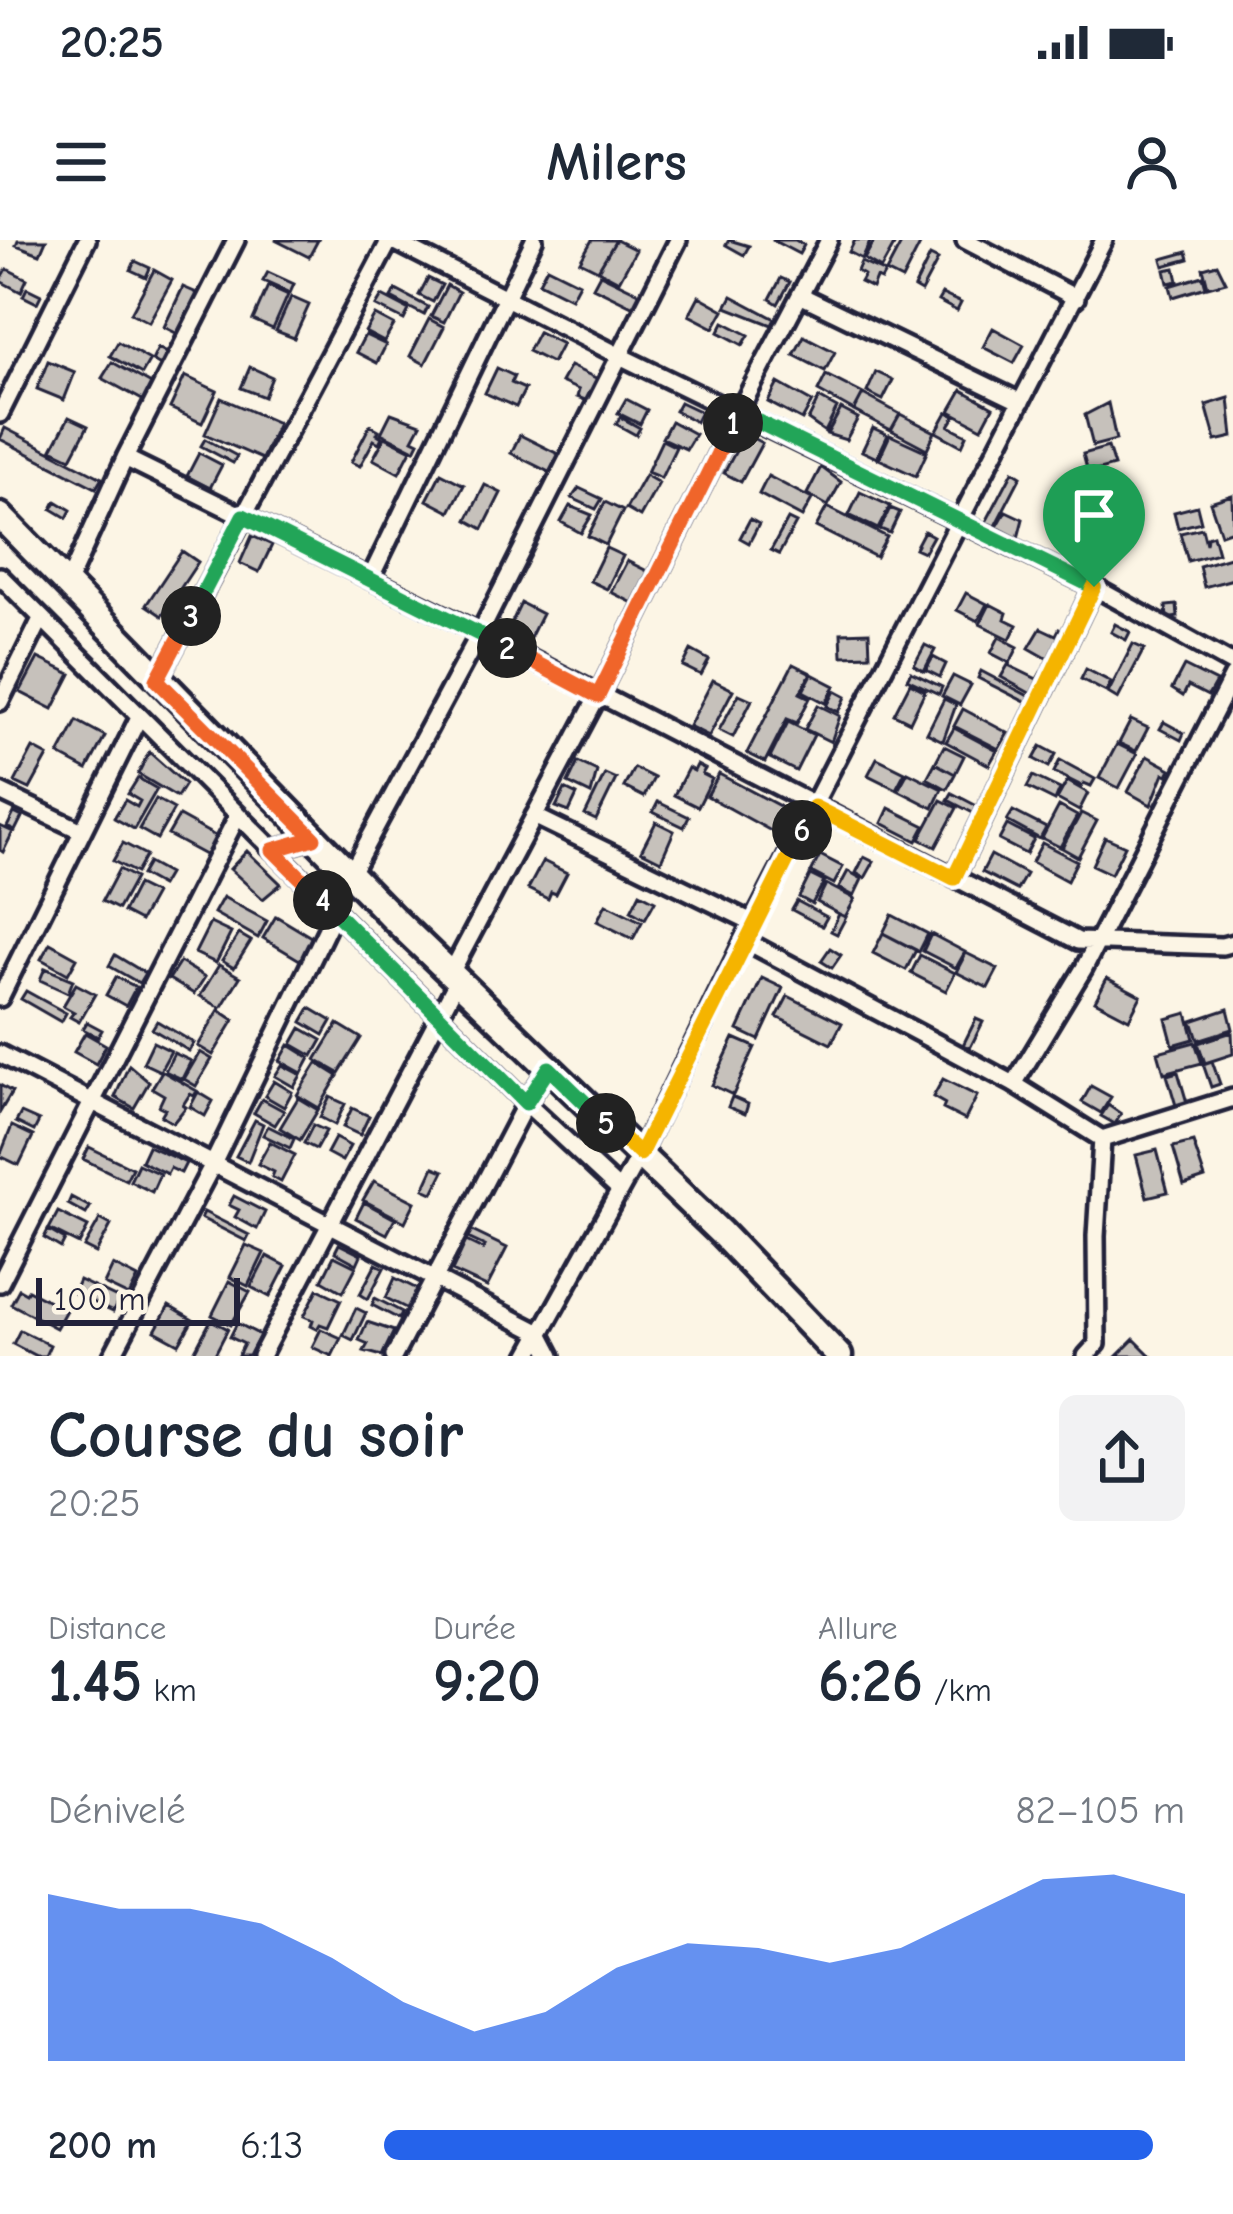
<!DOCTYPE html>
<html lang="fr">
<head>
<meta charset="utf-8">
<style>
	:root { --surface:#fff; --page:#f2f2f3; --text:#1f2937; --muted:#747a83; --accent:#2563eb }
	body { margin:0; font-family:"Comic Neue",sans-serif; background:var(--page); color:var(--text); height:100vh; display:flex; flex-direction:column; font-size:45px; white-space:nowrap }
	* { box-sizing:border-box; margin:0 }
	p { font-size:39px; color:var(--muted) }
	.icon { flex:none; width:66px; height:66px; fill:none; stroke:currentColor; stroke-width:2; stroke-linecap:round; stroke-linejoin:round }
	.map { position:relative; height:1116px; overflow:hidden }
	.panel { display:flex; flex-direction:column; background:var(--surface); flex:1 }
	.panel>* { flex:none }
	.scale { position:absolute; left:36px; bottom:30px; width:204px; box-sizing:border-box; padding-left:12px; border:6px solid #22223b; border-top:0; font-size:33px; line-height:42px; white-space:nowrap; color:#22223b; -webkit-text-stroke:9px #fcf5e5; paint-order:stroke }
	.pin { position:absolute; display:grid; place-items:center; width:102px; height:102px; color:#fff; margin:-123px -51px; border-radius:50% 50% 50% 0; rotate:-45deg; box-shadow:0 0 12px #0007 }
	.pin .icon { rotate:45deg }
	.km { position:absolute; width:60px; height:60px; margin:-30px; border-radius:50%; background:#222; color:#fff; font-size:33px; line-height:60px; text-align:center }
	.round { display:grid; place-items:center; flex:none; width:126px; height:126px; border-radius:18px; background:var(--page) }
	.summary { display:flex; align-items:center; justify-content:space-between; height:204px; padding:0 48px }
	h1 { font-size:66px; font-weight:700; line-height:90px }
	.stats { display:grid; grid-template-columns:repeat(3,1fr); gap:18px; height:204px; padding:12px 48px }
	.stats div { display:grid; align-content:center }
	.stats b { font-size:60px; font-weight:700 }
	.stats small { font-size:33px; font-weight:400 }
	.stats p { font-size:33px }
	.chart { height:336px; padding:24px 48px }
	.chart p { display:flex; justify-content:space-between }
	.chart svg { width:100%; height:216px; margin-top:12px; fill:var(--accent); opacity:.7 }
	ul { padding:0 48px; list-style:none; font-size:39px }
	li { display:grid; grid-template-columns:192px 144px 1fr; align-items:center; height:90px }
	li i { height:30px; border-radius:15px; background:var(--accent) }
	.status { display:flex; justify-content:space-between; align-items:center; height:84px; padding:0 60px; background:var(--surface); direction:ltr }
	.status svg { height:33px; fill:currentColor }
	header { display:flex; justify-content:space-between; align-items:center; height:156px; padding:0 48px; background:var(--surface); font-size:54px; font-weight:700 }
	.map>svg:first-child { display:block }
	.building { fill:#c6c1bb; stroke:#22223b; stroke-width:3 }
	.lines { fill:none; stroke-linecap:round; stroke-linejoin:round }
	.street-casing { stroke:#22223b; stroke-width:24 }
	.primary-casing { stroke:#22223b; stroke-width:33 }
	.street { stroke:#fcf5e5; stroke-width:15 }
	.primary { stroke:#fcf5e5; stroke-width:24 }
	.split-1-casing { stroke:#fff; stroke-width:24 }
	.split-2-casing { stroke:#fff; stroke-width:24 }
	.split-3-casing { stroke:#fff; stroke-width:24 }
	.split-4-casing { stroke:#fff; stroke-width:24 }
	.split-5-casing { stroke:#fff; stroke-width:24 }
	.split-6-casing { stroke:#fff; stroke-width:24 }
	.split-7-casing { stroke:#fff; stroke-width:24 }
	.split-8-casing { stroke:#fff; stroke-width:24 }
	.split-1 { stroke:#22a559; stroke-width:15 }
	.split-2 { stroke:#f0652b; stroke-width:15 }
	.split-3 { stroke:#22a559; stroke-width:15 }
	.split-4 { stroke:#f0652b; stroke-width:15 }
	.split-5 { stroke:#22a559; stroke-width:15 }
	.split-6 { stroke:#f5b400; stroke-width:15 }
	.split-7 { stroke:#f5b400; stroke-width:15 }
	.split-8 { stroke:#f5b400; stroke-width:15 }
</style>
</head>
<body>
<div class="status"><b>20:25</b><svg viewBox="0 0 49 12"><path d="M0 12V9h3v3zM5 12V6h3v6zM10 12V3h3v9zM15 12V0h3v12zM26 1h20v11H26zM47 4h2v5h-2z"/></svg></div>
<header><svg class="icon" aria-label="menu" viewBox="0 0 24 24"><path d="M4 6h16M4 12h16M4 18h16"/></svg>Milers<svg class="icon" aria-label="person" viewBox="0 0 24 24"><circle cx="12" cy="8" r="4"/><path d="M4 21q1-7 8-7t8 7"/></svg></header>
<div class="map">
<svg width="1233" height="1116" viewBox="0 0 1233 1116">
	<rect width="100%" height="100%" fill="#fcf5e5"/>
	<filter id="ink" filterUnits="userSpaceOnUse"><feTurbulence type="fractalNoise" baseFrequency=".00833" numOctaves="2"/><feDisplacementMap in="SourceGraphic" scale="24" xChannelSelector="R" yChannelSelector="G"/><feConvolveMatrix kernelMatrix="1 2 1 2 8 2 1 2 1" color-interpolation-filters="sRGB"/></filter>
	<g filter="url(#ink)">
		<path class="building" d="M18 0H46L40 14 16 5Z
			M275 0H318L309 17Z
			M592 0H616L598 30 580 21Z
			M616 0 636 10 619 41 598 30Z
			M729 0 749 6 744 15 726 5Z
			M772 0H795L804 5 799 14Z
			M855 0H871L862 19 849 12Z
			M875 0H897L881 29 864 19Z
			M903 0 922 1 902 40 886 32Z
			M1187 12 1189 19 1164 26 1162 19Z
			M930 16 938 20 921 52 914 48Z
			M135 21 150 28 146 37 131 30Z
			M861 22 885 33 881 40 876 38 872 48 860 42 864 35 857 31Z
			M1217 24 1226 42 1208 47 1203 28Z
			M547 27 579 43 571 58 539 42Z
			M1175 28 1178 41 1168 43 1165 30Z
			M7 29 27 39 21 52 0 41Z
			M154 30 172 40 149 82 131 73Z
			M268 32 294 44 290 53 263 41Z
			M600 34 641 54 634 67 593 47Z
			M1203 36 1206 47 1173 57 1170 46Z
			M428 38 442 45 433 62 419 55Z
			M781 38 790 42 778 64 770 59Z
			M447 45 459 52 444 82 431 76Z
			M268 46 288 55 273 89 253 80Z
			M183 47 199 54 180 95 164 87Z
			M27 48 41 55 37 63 23 56Z
			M396 50 428 67 424 75 391 58Z
			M942 54 961 63 957 71 938 61Z
			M382 56 409 70 404 80 376 66Z
			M699 56 724 70 714 88 689 75Z
			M732 56 775 79 772 85 726 67Z
			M291 57 309 65 294 98 276 91Z
			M375 75 394 85 384 102 365 92Z
			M429 79 444 87 425 124 410 116Z
			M724 82 749 95 743 105 719 92Z
			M993 88 1024 105 1014 123 983 107Z
			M538 92 562 104 552 123 528 111Z
			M365 95 386 105 377 123 356 112Z
			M804 96 835 112 825 131 794 115Z
			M118 102 150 120 142 134 110 116Z
			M158 108 171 115 164 128 152 121Z
			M48 121 75 132 64 160 37 149Z
			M112 122 155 146 146 162 102 138Z
			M570 126 598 139 588 161 577 157 579 150 561 142Z
			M250 127 272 137 264 157 241 148Z
			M497 128 514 136 511 143 525 149 516 167 485 153Z
			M876 132 893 140 883 160 867 152Z
			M826 135 863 154 854 171 818 151Z
			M185 136 217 151 202 183 170 168Z
			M778 143 812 162 802 180 768 162Z
			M962 150 993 167 982 188 950 171Z
			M863 154 900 174 891 190 854 171Z
			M221 158 278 183 262 219 205 194Z
			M819 158 837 168 825 192 808 180Z
			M1229 158 1233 197 1216 201 1206 165Z
			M626 159 647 170 640 184 618 173Z
			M680 162 701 172 696 182 675 171Z
			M1108 163 1116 200 1093 206 1085 175Z
			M841 169 858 178 846 200 827 194Z
			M947 172 955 176 949 186 967 195 962 206 936 192Z
			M391 173 421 184 413 199 419 202 415 210 381 193Z
			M900 174 935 192 927 209 891 190Z
			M69 177 88 186 71 218 52 209Z
			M620 177 640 188 636 195 616 184Z
			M671 181 695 194 686 209 662 198Z
			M370 185 379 190 377 194 382 197 379 203 374 200 360 226 351 222Z
			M5 188 102 238 96 248 0 199Z
			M873 188 888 195 877 218 862 211Z
			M745 194 762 203 741 242 724 233Z
			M520 195 562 216 553 234 511 213Z
			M890 195 927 212 916 236 879 219Z
			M385 197 411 210 399 233 373 219Z
			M205 199 237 216 233 223 201 206Z
			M662 200 676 207 661 238 647 232Z
			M1108 207 1114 226 1088 233 1083 214Z
			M199 213 222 225 210 248 187 236Z
			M821 227 841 242 828 266 807 254Z
			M1013 231 1021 236 995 286 986 282Z
			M441 233 464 245 450 272 427 260Z
			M645 235 659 243 640 277 626 269Z
			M768 236 812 259 802 277 759 254Z
			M485 245 501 253 483 289 467 280Z
			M579 248 602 259 596 269 572 258Z
			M860 252 890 266 878 289 849 275Z
			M1094 254 1100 274 1091 277 1093 282 1068 289 1065 262Z
			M1232 255 1233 290 1221 294 1210 262Z
			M56 261 71 270 67 278 52 269Z
			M605 262 623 271 606 305 588 296Z
			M570 266 592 275 581 293 561 282Z
			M1197 266 1201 282 1178 288 1174 272Z
			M827 267 887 297 876 317 816 287Z
			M890 268 900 272 890 293 880 289Z
			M1006 271 1023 279 1018 298 997 287Z
			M1104 278 1108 295 1069 305 1067 297 1098 288 1095 281Z
			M750 279 759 284 749 303 740 298Z
			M788 279 796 283 779 314 771 310Z
			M1202 288 1206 304 1207 297 1213 295 1218 313 1188 321 1180 293Z
			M924 291 933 296 924 312 915 308Z
			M252 296 272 305 259 332 240 323Z
			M606 308 623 316 607 349 590 341Z
			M182 311 198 322 162 376 146 365Z
			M1233 316V339L1204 347 1199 326Z
			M627 321 651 333 635 364 611 352Z
			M966 353 987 364 978 381 957 370Z
			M521 363 542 374 529 400 508 390Z
			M990 364 1007 373 1005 379 1017 385 1010 399 980 384Z
			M1177 365 1178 377 1167 379 1166 366Z
			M1115 384 1130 392 1126 400 1111 392Z
			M1041 388 1056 395 1059 389 1068 394 1050 420 1029 408Z
			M869 392 870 415 842 416 841 393Z
			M999 397 1018 407 1010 423 991 413Z
			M1133 404 1144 409 1118 459 1108 453Z
			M925 405 935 410 924 431 914 425Z
			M691 410 709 420 701 435 683 426Z
			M933 417 946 424 940 437 926 430Z
			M38 418 71 434 53 469 20 452Z
			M793 424 811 433 800 453 810 458 797 483 787 479 765 522 747 513Z
			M1008 425 1037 439 1041 432 1046 435 1035 456 1001 437Z
			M1184 426 1216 442 1208 456 1188 446 1183 456 1172 449Z
			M1086 429 1111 442 1106 452 1081 439Z
			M981 431 1034 459 1031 465 978 438Z
			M911 432 942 447 939 454 907 439Z
			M812 434 835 446 826 463 803 451Z
			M953 436 971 445 960 465 942 456Z
			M713 440 733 450 709 496 689 486Z
			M910 443 925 451 910 482 894 474Z
			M835 451 846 457 839 472 827 466Z
			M739 454 752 460 733 497 719 490Z
			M944 459 956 465 943 501 927 493Z
			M818 465 840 476 831 502 805 489Z
			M963 469 1008 493 999 509 954 486Z
			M1131 480 1148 488 1136 511 1119 503Z
			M77 481 105 496 87 530 59 515Z
			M788 482 814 495 796 531 770 518Z
			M1164 482 1184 493 1181 500 1160 489Z
			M954 488 997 511 989 525 946 502Z
			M1117 504 1137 514 1119 548 1099 538Z
			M944 506 964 516 955 534 935 523Z
			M1041 506 1056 514 1049 527 1034 519Z
			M33 508 48 516 30 549 15 542Z
			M149 512 185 544 177 557 138 534Z
			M1147 516 1171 529 1168 535 1164 533 1151 565 1128 552Z
			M877 518 905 532 896 549 868 535Z
			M1060 520 1095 539 1091 546 1084 543 1082 546 1054 532Z
			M578 522 597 531 591 554 568 543Z
			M935 523 955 534 947 549 927 538Z
			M697 525 705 529 702 534 712 539 698 567 674 555 688 528 694 531Z
			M634 528 654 538 644 557 624 547Z
			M908 532 942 549 933 568 898 550Z
			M605 534 616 539 596 580 585 575Z
			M719 534 785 569 773 592 707 556Z
			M1033 536 1060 549 1055 561 1027 547Z
			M138 538 157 549 134 589 114 578 125 560 137 567 140 561 128 554Z
			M1067 541 1088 553 1079 571 1057 559Z
			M565 549 577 555 569 572 556 567Z
			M952 553 979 567 975 574 948 560Z
			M156 559 174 569 157 599 139 589Z
			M941 560 957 568 936 607 920 599Z
			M658 562 689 577 684 587 653 572Z
			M1059 566 1077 576 1060 607 1042 598Z
			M889 568 925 586 917 601 882 583Z
			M1013 571 1046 588 1040 599 1007 581Z
			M14 573 22 577 15 591 7 587Z
			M1081 573 1097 581 1078 617 1062 608Z
			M179 576 217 597 207 616 168 595Z
			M656 582 674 591 661 621 641 611Z
			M1007 585 1034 599 1026 614 999 600Z
			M0 586 13 592 3 612 0 610Z
			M1105 597 1125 606 1111 634 1092 625Z
			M123 603 146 615 136 633 113 621Z
			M1042 603 1077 621 1067 641 1032 622Z
			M247 611 281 644 263 659 230 629Z
			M820 615 843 627 834 644 811 632Z
			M991 615 1026 634 1017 650 982 632Z
			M864 617 874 622 865 638 856 633Z
			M543 621 567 633 556 654 551 652 548 659 528 649Z
			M148 623 168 634 161 646 141 635Z
			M119 629 135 638 118 669 102 661Z
			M848 631 862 639 854 656 839 648Z
			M810 635 824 642 812 664 799 657Z
			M826 644 855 659 845 677 817 662Z
			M137 645 155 654 140 681 123 672Z
			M640 653 655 661 645 679 631 671Z
			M223 657 267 681 258 698 214 673Z
			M797 661 827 677 822 686 792 670Z
			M606 664 642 682 633 699 597 681Z
			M839 674 846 677 837 694 831 691Z
			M892 675 928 694 919 712 883 693Z
			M276 676 316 700 303 722 263 698Z
			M210 683 231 693 216 723 195 713Z
			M883 693 916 710 906 730 873 713Z
			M239 694 251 701 234 728 222 721Z
			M931 694 965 712 956 728 923 711Z
			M50 703 77 718 68 734 41 719Z
			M830 708 841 715 832 728 821 721Z
			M966 713 998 729 988 748 956 732Z
			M115 715 145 733 139 743 109 726Z
			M920 715 955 733 946 751 911 733Z
			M180 722 205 737 194 754 169 739Z
			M219 725 240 737 221 768 200 756Z
			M45 728 73 740 68 753 40 740Z
			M116 737 136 747 126 766 106 755Z
			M762 738 783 748 759 800 738 790Z
			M1107 738 1141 756 1129 779 1095 761Z
			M76 744 95 754 79 782 70 777 74 772 63 766Z
			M26 751 66 773 61 782 21 759Z
			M788 756 842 783 831 804 777 777Z
			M310 768 332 781 324 795 302 782Z
			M1228 769 1233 789 1198 800 1192 781Z
			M219 770 234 780 213 815 198 806Z
			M1187 773 1194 799 1173 805 1166 779Z
			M976 779 983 782 970 808 963 805Z
			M157 781 194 803 189 811 152 789Z
			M87 782 102 790 98 797 83 789Z
			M338 784 361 798 339 833 316 820Z
			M301 788 322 800 313 816 292 804Z
			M1232 792 1233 814 1205 823 1198 803Z
			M85 793 106 805 96 824 74 812Z
			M734 798 755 807 733 855 712 845Z
			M153 802 171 811 160 831 143 823Z
			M1195 802 1202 823 1164 833 1158 812Z
			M289 805 310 818 302 833 280 821Z
			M200 812 212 819 196 846 184 839Z
			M174 813 191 821 182 839 165 831Z
			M1212 821 1220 844 1211 847 1203 824Z
			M317 823 338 836 319 868 297 855Z
			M129 825 149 842 134 868 115 857Z
			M282 825 301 835 294 847 275 836Z
			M162 831 197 851 194 856 190 854 183 865 186 867 173 883 161 876 165 869 159 866 164 855 152 848Z
			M1178 832 1188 866 1177 869 1167 835Z
			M943 839 977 856 965 880 943 869 945 864 933 857Z
			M274 841 292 852 284 867 265 856Z
			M0 845 12 852 0 872Z
			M1091 846 1111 857 1101 873 1082 862Z
			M198 852 213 861 205 876 190 867Z
			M330 857 345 864 335 885 320 877Z
			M732 857 748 864 745 874 728 867Z
			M298 858 318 870 300 900 280 888Z
			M262 859 284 871 275 885 254 873Z
			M1108 865 1121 874 1115 884 1101 876Z
			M352 868 369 876 360 895 343 887Z
			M21 873 39 881 34 891 16 882Z
			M255 880 263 884 248 922 236 916Z
			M313 885 326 891 316 909 304 903Z
			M12 886 33 896 19 925 0 916Z
			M268 886 294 899 290 908 263 895Z
			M335 898 350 906 342 921 327 913Z
			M270 902 295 915 281 942 272 937 274 932 258 924Z
			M1193 902 1205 938 1184 945 1173 907Z
			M148 906 186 923 181 933 170 928 167 934 141 921Z
			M89 907 132 928 126 940 83 919Z
			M1157 910 1168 952 1147 957 1136 915Z
			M138 924 160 934 152 952 130 941Z
			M434 927 444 931 433 953 424 949Z
			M374 941 415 962 405 982 363 960Z
			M234 956 265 972 257 989 235 977 239 970 229 965Z
			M71 957 90 967 86 974 68 964Z
			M364 962 395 979 387 994 356 978Z
			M58 972 88 987 79 1004 49 989Z
			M204 972 249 995 246 1001 201 978Z
			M100 979 111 985 96 1013 84 1007Z
			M48 990 65 1000 61 1008 44 998Z
			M472 991 507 1008 487 1047 452 1031 466 1001 483 1009 485 1006 468 998Z
			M339 1004 361 1015 357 1024 335 1012Z
			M246 1005 264 1013 248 1046 230 1037Z
			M267 1016 286 1026 270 1057 251 1047Z
			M334 1016 356 1027 343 1052 322 1040Z
			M376 1024 384 1028 368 1059 360 1054Z
			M113 1025 138 1038 129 1056 104 1044Z
			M395 1038 419 1050 410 1070 386 1058Z
			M79 1040 119 1059 113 1072 73 1053Z
			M229 1041 250 1052 231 1085 212 1075Z
			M19 1049 26 1053 28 1050 66 1070 56 1088 11 1064Z
			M318 1049 341 1060 328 1087 320 1084 317 1089 311 1086 313 1080 304 1076Z
			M375 1058 402 1072 399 1079 372 1065Z
			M169 1066 193 1080 179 1104 155 1091Z
			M356 1068 366 1073 353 1100 343 1095Z
			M211 1080 228 1089 214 1116H201L194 1112Z
			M367 1082 394 1091 382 1116 364 1111 368 1104 359 1100Z
			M237 1083 260 1095 249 1116H238L244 1104 230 1097Z
			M321 1089 341 1098 332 1116 312 1107Z
			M20 1090 50 1105 45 1116H36L13 1104Z
			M1134 1099 1151 1116H1117Z"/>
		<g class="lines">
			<defs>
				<path id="street" d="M392 0 622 117 1094 347 1233 424
					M965 0 1076 58
					M802 56 1021 162
					M0 174 87 0
					M125 218 480 393 1078 701 1222 706 1233 703
					M0 336 526 863 618 949
					M370 339 534 0
					M67 345 125 218 236 0
					M157 440 390 0
					M0 462 41 379
					M0 552 82 591
					M534 576 752 682
					M273 610 315 598
					M351 633 480 393 678 0
					M954 638 1094 347
					M744 700 1014 844 1102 899 1233 858
					M451 733 598 456 738 173 829 0
					M0 758 139 477
					M0 814 540 1093 552 1116
					M1014 844 1084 728 1233 436
					M0 1043 238 575
					M112 1116 213 924 335 672
					M261 1116 458 740
					M394 1116 526 863 549 828
					M528 1116 640 914 744 700 1104 0
					M1086 1116 1097 1104 1096 996 1102 899"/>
				<path id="primary" d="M0 276 393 678 721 993 839 1116"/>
			</defs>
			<use href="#street" class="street-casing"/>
			<use href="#primary" class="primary-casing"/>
			<use href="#street" class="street"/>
			<use href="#primary" class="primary"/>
		</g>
	</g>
	<g class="lines" filter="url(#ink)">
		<defs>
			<path id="split-1" d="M733 183 738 172 1094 347"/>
			<path id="split-2" d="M507 408 598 456 733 183"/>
			<path id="split-3" d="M191 376 243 276 507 408"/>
			<path id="split-4" d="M191 376 157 440 314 598 273 610 323 660"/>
			<path id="split-5" d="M323 660 526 863 549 828 606 883"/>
			<path id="split-6" d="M606 883 640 914 802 590"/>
			<path id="split-7" d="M802 590 814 567 954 638 1052 434"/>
			<path id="split-8" d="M1052 434 1094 347"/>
		</defs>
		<use href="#split-1" class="split-1-casing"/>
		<use href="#split-2" class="split-2-casing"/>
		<use href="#split-3" class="split-3-casing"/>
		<use href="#split-4" class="split-4-casing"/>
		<use href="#split-5" class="split-5-casing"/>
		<use href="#split-6" class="split-6-casing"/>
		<use href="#split-7" class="split-7-casing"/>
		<use href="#split-8" class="split-8-casing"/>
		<use href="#split-1" class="split-1"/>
		<use href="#split-2" class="split-2"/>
		<use href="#split-3" class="split-3"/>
		<use href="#split-4" class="split-4"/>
		<use href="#split-5" class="split-5"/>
		<use href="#split-6" class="split-6"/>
		<use href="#split-7" class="split-7"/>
		<use href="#split-8" class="split-8"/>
	</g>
</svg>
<div class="scale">100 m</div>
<div class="pin" style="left:1094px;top:347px;background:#1e9e55"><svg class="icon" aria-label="arrive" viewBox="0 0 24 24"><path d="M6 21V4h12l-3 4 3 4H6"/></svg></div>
<b class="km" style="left:733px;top:183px">1</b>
<b class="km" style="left:507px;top:408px">2</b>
<b class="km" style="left:191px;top:376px">3</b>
<b class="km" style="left:323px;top:660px">4</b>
<b class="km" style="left:606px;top:883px">5</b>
<b class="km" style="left:802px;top:590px">6</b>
</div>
<section class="panel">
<div class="summary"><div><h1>Course du soir</h1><p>20:25</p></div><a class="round"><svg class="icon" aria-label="share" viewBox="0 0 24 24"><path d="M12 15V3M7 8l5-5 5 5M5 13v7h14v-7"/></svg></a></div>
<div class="stats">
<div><p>Distance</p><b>1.45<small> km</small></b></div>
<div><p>Durée</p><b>9:20</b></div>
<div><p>Allure</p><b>6:26<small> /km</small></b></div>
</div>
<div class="chart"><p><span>Dénivelé</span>82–105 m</p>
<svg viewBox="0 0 160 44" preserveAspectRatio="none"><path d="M0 44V10L10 13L20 13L30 16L40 23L50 32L60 38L70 34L80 25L90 20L100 21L110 24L120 21L130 14L140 7L150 6L160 10V44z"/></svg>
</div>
<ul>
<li><b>200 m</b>6:13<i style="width:96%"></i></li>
</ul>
</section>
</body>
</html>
